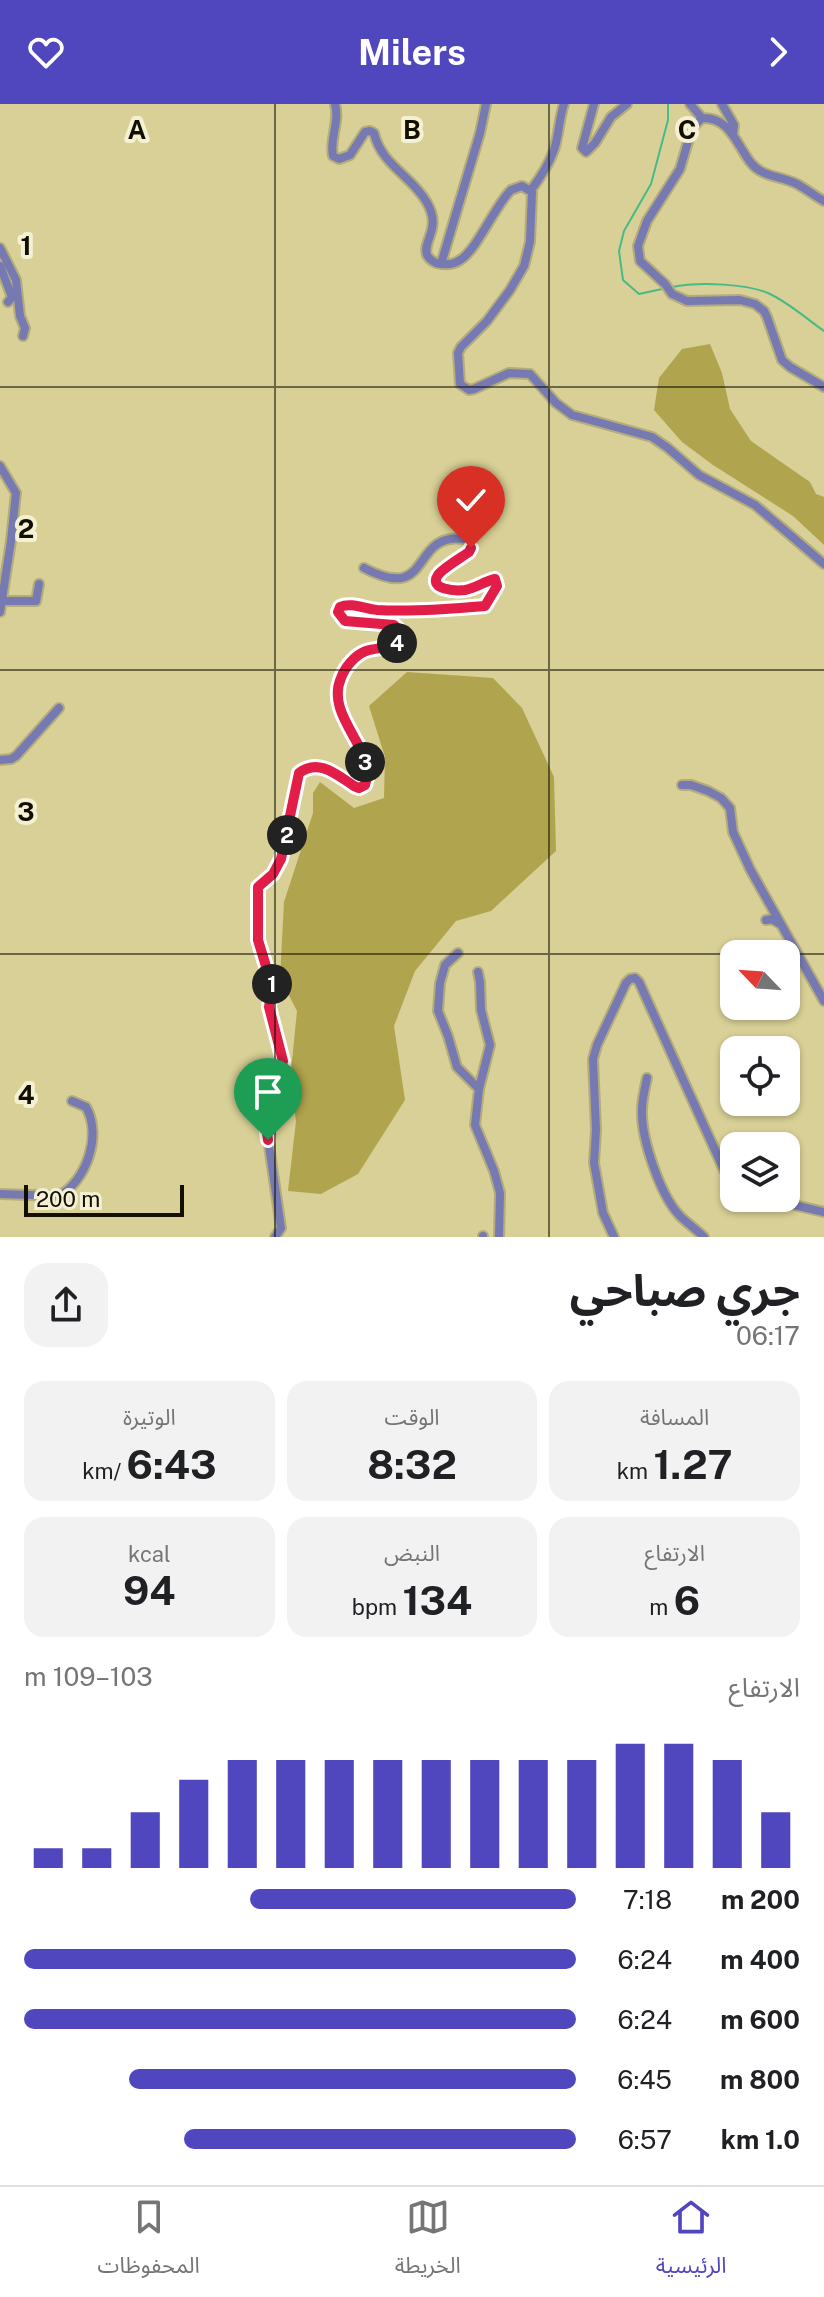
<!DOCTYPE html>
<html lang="ar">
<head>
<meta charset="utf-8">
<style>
	:root { --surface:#fff; --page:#f2f2f2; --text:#202124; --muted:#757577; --line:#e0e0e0; --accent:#5046bd }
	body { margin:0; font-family:"Public Sans","Noto Sans Arabic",sans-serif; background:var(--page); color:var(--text); direction:rtl; height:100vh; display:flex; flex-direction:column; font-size:30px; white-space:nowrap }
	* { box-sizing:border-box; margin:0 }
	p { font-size:26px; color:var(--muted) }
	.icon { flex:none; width:44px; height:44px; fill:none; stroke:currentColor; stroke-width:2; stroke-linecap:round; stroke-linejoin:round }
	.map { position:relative; height:1133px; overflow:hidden; direction:ltr }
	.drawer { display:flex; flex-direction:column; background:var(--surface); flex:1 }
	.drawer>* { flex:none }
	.needle { width:52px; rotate:295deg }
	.fabs { position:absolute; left:720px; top:836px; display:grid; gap:16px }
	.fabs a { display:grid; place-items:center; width:80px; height:80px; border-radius:16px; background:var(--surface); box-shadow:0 2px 6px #0004; font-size:40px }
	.scale { position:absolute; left:24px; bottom:20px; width:160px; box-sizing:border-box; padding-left:8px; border:4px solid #120e00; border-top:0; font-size:22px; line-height:28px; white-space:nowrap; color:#120e00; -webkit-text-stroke:6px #f4f0d3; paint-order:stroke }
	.pin { position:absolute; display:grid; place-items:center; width:68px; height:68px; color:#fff; margin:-82px -34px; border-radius:50% 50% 50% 0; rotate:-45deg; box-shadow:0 0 8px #0007 }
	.pin .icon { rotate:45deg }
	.km { position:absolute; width:40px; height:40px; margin:-20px; border-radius:50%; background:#222; color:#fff; font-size:22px; line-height:40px; text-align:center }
	.round { display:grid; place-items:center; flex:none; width:84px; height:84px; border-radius:24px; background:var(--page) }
	.overview { display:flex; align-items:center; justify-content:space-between; height:136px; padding:0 24px }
	h1 { font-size:44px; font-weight:700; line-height:60px }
	.metrics { display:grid; grid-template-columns:repeat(3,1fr); gap:12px; height:136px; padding:8px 24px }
	.metrics div { display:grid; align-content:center; border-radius:20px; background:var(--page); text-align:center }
	.metrics b { font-size:40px; font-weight:700 }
	.metrics small { font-size:22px; font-weight:400 }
	.metrics p { font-size:22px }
	.chart { height:224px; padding:16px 24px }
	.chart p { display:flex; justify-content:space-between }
	.chart svg { width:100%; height:144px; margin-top:8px; stroke:var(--accent); stroke-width:6 }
	ul { padding:0 24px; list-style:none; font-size:26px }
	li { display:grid; grid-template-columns:128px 96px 1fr; align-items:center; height:60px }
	li i { height:20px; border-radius:10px; background:var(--accent) }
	header { display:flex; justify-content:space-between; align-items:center; height:104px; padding:0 24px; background:var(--accent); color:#fff; font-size:36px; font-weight:700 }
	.tab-bar { display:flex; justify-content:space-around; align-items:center; height:112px; border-top:2px solid var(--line); background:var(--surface); font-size:22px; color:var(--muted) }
	.tab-bar a { display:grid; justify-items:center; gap:4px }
	.tab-bar .active { color:var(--accent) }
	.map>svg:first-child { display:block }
	.green { fill:#b1a44e }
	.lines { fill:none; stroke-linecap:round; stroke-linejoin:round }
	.stream { stroke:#48ba88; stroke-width:2 }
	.minor-casing { stroke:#b4ad7b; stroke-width:12 }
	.minor { stroke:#777ab2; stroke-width:8 }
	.route-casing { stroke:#fff; stroke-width:16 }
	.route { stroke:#e11d48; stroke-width:10 }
	.grid { fill:none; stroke:#120e00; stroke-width:2; stroke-opacity:0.55 }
	.grid-label { font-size:26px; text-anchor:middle; font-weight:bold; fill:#120e00; stroke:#f4f0d3; stroke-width:8; stroke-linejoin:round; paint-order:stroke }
</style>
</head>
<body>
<header><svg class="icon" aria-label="forward" viewBox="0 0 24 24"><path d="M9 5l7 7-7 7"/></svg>Milers<svg class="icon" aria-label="heart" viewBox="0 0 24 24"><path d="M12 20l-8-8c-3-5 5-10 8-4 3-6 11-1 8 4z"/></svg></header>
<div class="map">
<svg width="824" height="1133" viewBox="0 0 824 1133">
	<rect width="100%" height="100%" fill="#d8d096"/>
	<path class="green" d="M710 240 722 269 730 305 751 337 810 378 816 390 824 393V441L793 412 713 361 682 338 654 306 659 274 682 245Z
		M407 568 493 574 522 604 554 673 556 747 491 807 456 817 415 867 394 922 405 996 358 1070 321 1090 288 1087 296 1017 290 977 297 907 280 874 284 798 313 709V689L320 678 354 704 384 694 385 653 369 602Z"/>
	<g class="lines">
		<path class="stream" d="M672 183C697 178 750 179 772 191 790 200 807 215 824 227
			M662 185 639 190 623 176 619 147 624 127 651 80 668 16V0"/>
		<defs>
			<path id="minor" d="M335 0C340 20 329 34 333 52L339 55 350 51 365 28 370 27 374 29C381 60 411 72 426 97 443 125 422 136 427 151 429 155 432 157 436 159 444 161 453 161 460 156 477 146 494 103 511 86L522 82 532 88 530 138 524 162 510 186 487 217 461 243 458 249 460 280 469 286 474 285 509 269 530 270 556 299 572 311 652 333 668 344 699 371 755 401 824 460
				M594 0 582 44 586 48 595 39 611 13 627 0
				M690 0 702 14
				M722 0 734 21 733 31
				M531 86C540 74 549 60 554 46 559 31 559 15 564 0
				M824 97C815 92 806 85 797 80 781 72 762 73 751 59 736 40 730 13 702 14L692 24 680 65 647 117 638 142 640 157 665 180 672 190 687 197 740 196 755 200 764 207 767 213 782 256 790 263 824 283
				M0 144 16 176 20 212 25 224 23 232
				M441 160 480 29 486 0
				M0 162 12 193 8 198
				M0 362 16 389 11 437 0 508
				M2 497H36L39 480
				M0 656 11 655 16 652 59 604
				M682 681H691L708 687 721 694 730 704 733 728 750 765 824 897
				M766 816 772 815 780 820
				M458 849 445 861 440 879 438 907 448 932 457 963 479 985 475 1021 494 1067 500 1089 499 1133
				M478 868 480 878 481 906 490 941 479 985
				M647 974C645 984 642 995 642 1006 641 1034 660 1091 680 1112 687 1119 696 1125 704 1133
				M0 1090 59 1092C87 1076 102 1031 86 1003L72 997
				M764 1094 824 1108
				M483 1132V1133
				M275 1133 281 1124 266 1021 283 957 269 903 272 882 258 836V783L273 770 281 755 299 669C319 654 337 671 354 682L359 684 365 681C380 647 325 613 341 574 345 563 355 551 366 547 381 541 399 547 400 527L394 521 345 517 338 508 340 503C351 499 365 505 377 506 412 508 450 505 485 502L497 482 495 475H492C477 484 453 492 437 480V473L439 469 469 448 472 439 470 436C464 435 456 434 450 435 413 441 427 497 364 464
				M614 1133 603 1109 594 1059 596 1026 593 955 597 941 626 879 630 875 635 874 639 878 724 1066 734 1078"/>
		</defs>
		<use href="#minor" class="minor-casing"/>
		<use href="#minor" class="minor"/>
	</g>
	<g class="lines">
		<defs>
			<path id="route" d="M268 1036 266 1021 283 957 269 903 272 882 258 836V783L273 770 281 755 299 669C319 654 337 671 354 682L359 684 365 681C379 647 324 613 341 574 345 563 355 551 366 547 381 542 399 547 400 527L394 521 345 517 338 508 340 503C351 498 365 505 377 506 411 508 451 505 485 502L497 482 495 475C485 477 476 484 465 486 456 487 428 486 438 471 443 464 462 453 469 448L471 444"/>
		</defs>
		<use href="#route" class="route-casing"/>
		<use href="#route" class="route"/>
	</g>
	<path class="grid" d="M275 0V1133M549 0V1133M0 283H824M0 566H824M0 850H824"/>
	<g class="grid-label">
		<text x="137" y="35">A</text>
		<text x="412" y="35">B</text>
		<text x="687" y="35">C</text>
		<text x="26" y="151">1</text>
		<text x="26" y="434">2</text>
		<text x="26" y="717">3</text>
		<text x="26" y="1000">4</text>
	</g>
</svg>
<div class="fabs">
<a><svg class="needle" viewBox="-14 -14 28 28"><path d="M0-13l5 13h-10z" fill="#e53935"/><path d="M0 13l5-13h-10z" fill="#757577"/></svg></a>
<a><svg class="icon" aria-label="locate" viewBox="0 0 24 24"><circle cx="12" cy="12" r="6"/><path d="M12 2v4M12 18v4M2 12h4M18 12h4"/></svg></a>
<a><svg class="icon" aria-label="layers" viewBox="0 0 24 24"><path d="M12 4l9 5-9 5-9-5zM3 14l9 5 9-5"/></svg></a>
</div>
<div class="scale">200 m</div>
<div class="pin" style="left:268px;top:1036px;background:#1e9e55"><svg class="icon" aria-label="arrive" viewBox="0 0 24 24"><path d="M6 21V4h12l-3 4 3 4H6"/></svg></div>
<div class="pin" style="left:471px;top:444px;background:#d93025"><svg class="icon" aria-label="check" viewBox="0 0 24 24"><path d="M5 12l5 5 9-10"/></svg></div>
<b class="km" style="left:272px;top:880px">1</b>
<b class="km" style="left:287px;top:731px">2</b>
<b class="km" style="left:365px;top:658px">3</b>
<b class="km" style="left:397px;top:539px">4</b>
</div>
<section class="drawer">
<div class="overview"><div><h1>جري صباحي</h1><p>06:17</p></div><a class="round"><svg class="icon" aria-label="share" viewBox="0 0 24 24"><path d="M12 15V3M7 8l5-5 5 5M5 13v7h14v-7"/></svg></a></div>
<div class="metrics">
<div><p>المسافة</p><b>1.27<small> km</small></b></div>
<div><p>الوقت</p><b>8:32</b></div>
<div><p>الوتيرة</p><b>6:43<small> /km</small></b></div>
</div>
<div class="metrics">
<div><p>الارتفاع</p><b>6<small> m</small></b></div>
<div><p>النبض</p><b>134<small> bpm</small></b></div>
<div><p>kcal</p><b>94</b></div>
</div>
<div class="chart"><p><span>الارتفاع</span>103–109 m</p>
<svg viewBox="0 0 160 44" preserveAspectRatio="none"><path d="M5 44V38M15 44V38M25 44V27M35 44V17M45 44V11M55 44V11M65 44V11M75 44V11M85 44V11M95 44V11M105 44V11M115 44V11M125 44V6M135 44V6M145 44V11M155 44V27"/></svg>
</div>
<ul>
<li><b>200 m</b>7:18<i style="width:59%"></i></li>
<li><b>400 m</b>6:24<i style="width:100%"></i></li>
<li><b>600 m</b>6:24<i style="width:100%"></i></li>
<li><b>800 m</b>6:45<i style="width:81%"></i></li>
<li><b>1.0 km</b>6:57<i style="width:71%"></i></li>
</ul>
</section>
<nav class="tab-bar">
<a class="active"><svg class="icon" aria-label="home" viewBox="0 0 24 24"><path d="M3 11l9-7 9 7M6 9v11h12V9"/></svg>الرئيسية</a>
<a><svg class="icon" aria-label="map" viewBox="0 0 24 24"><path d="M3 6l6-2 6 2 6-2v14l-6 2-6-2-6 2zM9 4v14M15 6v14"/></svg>الخريطة</a>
<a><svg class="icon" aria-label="saved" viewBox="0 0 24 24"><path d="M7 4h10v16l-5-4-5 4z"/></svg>المحفوظات</a>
</nav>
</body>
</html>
